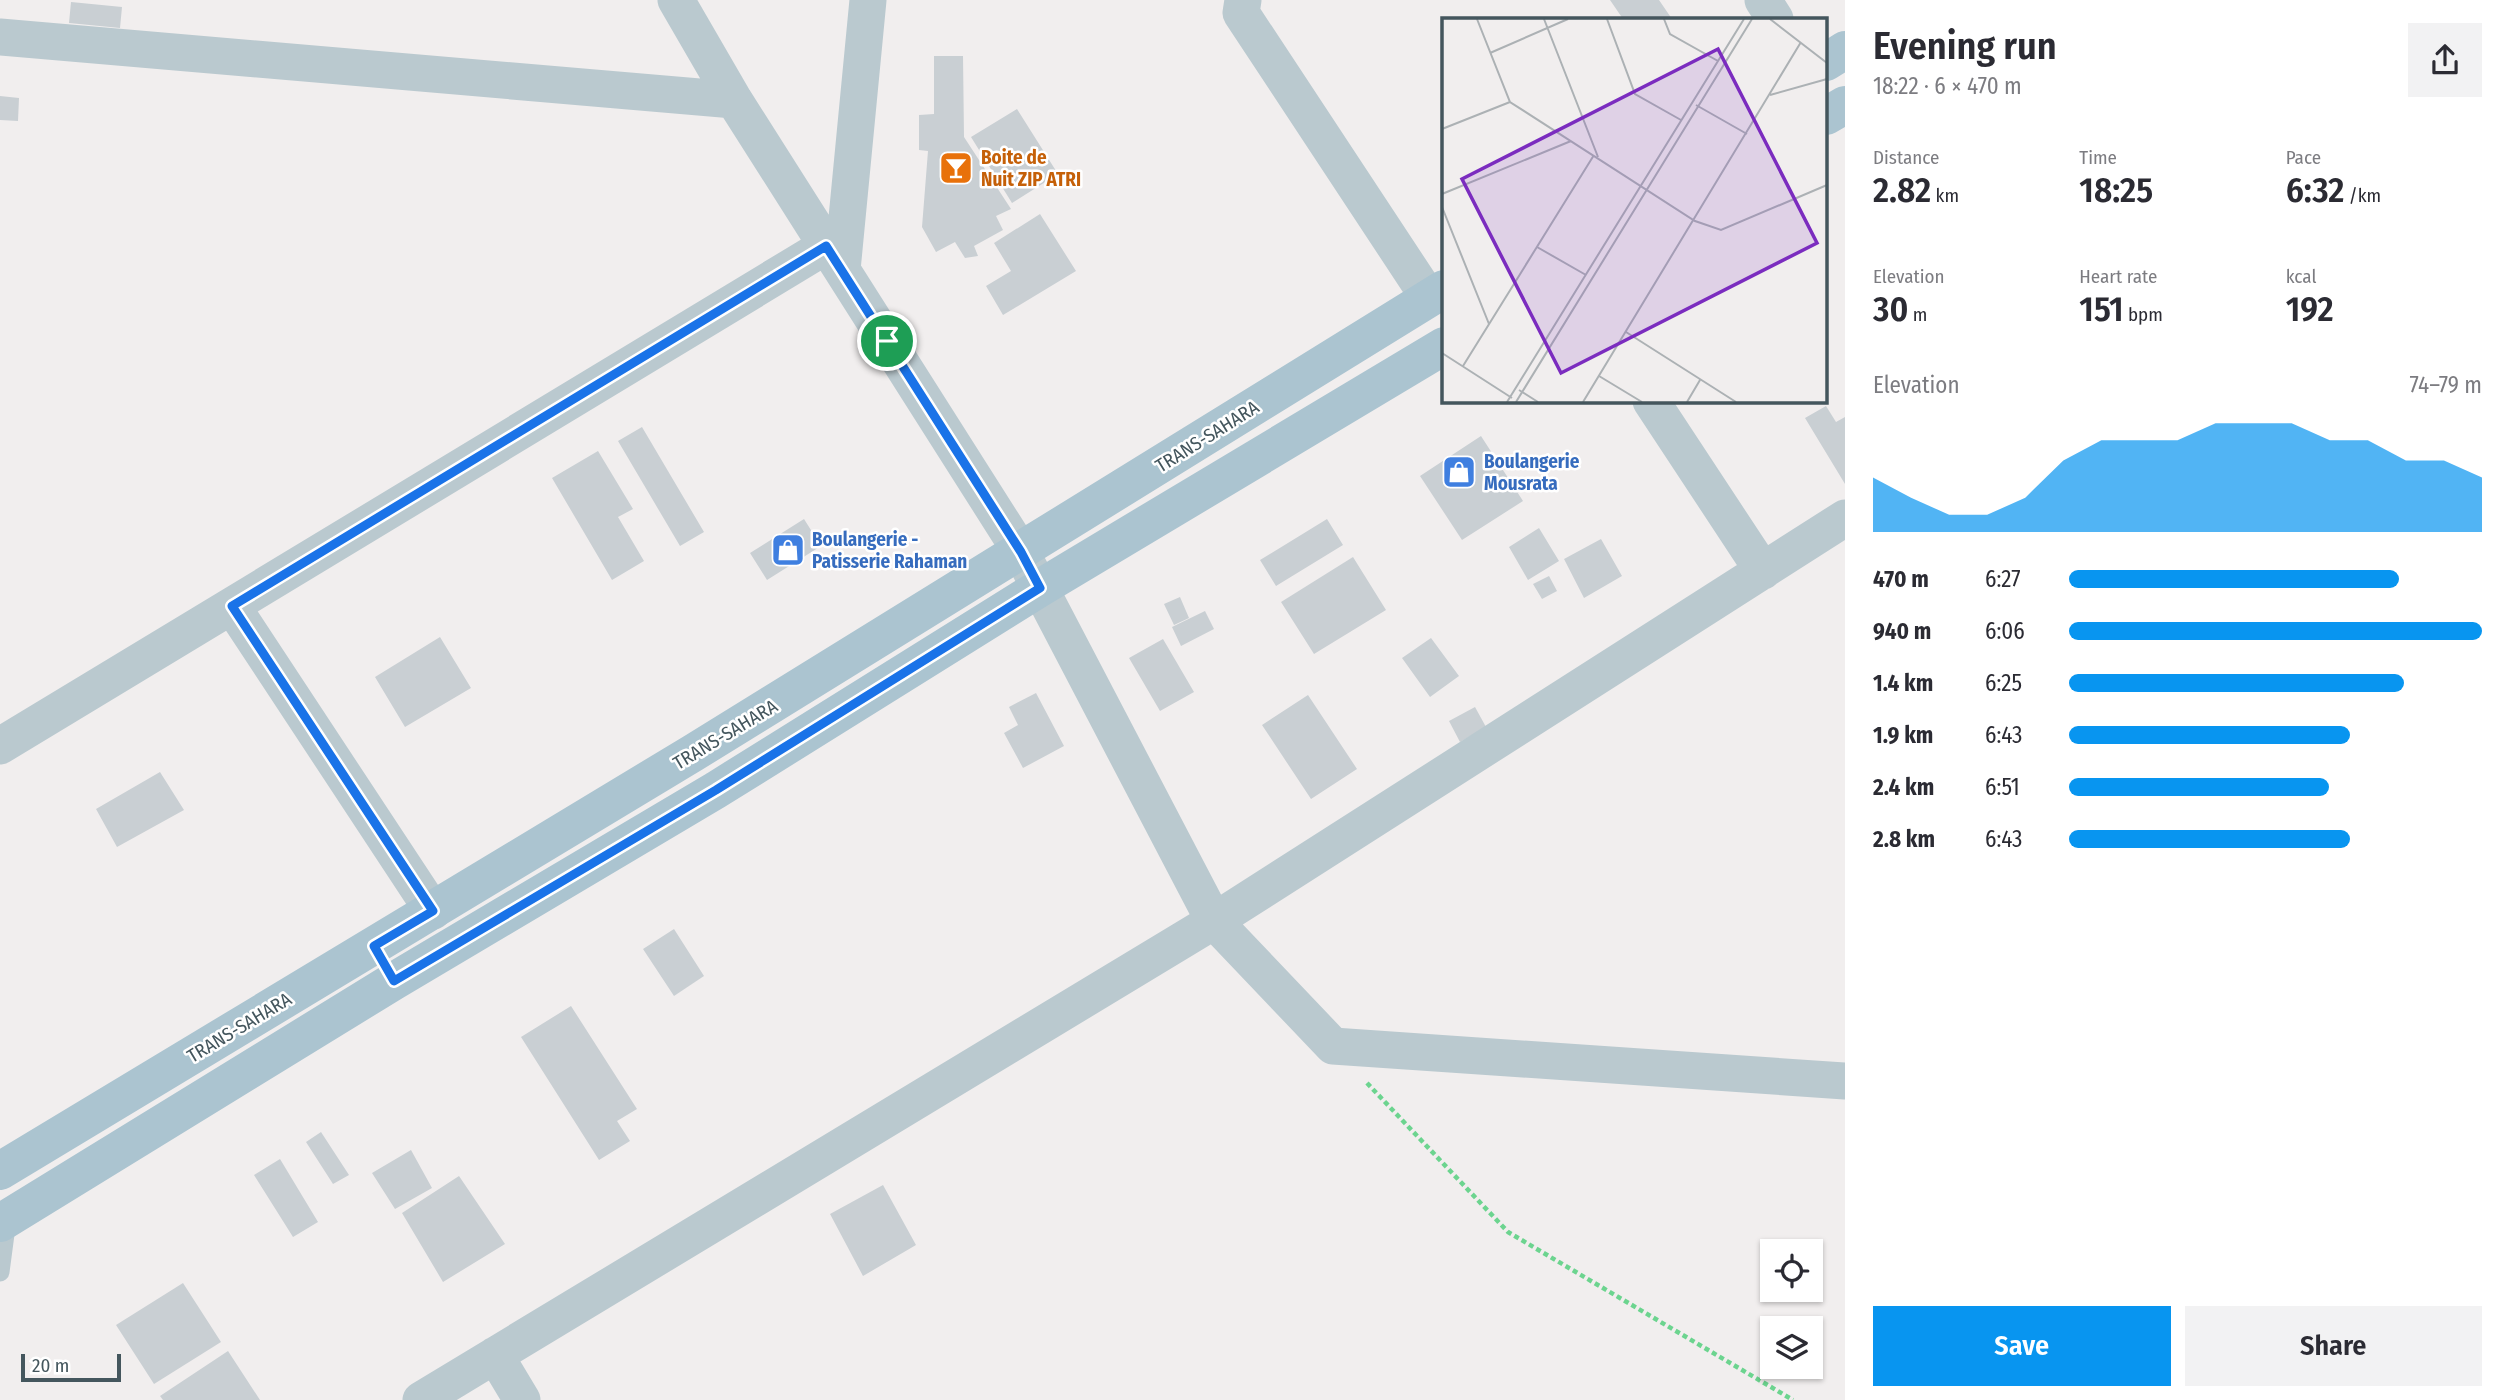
<!DOCTYPE html>
<html lang="en">
<head>
<meta charset="utf-8">
<style>
	:root { --surface:#fff; --page:#f2f2f3; --text:#2b2b33; --muted:#7c7c81; --accent:#0895f0 }
	body { margin:0; font-family:"Fira Sans Condensed",sans-serif; background:var(--page); color:var(--text); height:100vh; display:flex; flex-direction:column; font-size:26px; white-space:nowrap }
	* { box-sizing:border-box; margin:0 }
	p { font-size:23px; color:var(--muted) }
	.icon { flex:none; width:38px; height:38px; fill:none; stroke:currentColor; stroke-width:2; stroke-linecap:round; stroke-linejoin:round }
	.map { position:relative; flex:1; overflow:hidden }
	.details { display:flex; flex-direction:column; background:var(--surface); width:665px }
	.details>* { flex:none }
	.controls { position:absolute; left:1760px; top:1239px; display:grid; gap:14px }
	.controls a { display:grid; place-items:center; width:63px; height:63px; border-radius:0px; background:var(--surface); box-shadow:0 2px 5px #0004; font-size:35px }
	.scale { position:absolute; left:21px; bottom:18px; width:100px; box-sizing:border-box; padding-left:7px; border:4px solid #44565d; border-top:0; font-size:19px; line-height:24px; white-space:nowrap; color:#44565d; -webkit-text-stroke:5px #fff; paint-order:stroke }
	.pin { position:absolute; display:grid; place-items:center; width:60px; height:60px; color:#fff; margin:-30px; border:4px solid #fff; border-radius:50%; box-shadow:0 2px 7px #0007 }
	.round { display:grid; place-items:center; flex:none; width:74px; height:74px; border-radius:0px; background:var(--page) }
	.head { display:flex; align-items:center; justify-content:space-between; height:119px; padding:0 28px }
	h1 { font-size:38px; font-weight:600; line-height:52px }
	.metrics { display:grid; grid-template-columns:repeat(3,1fr); gap:10px; height:119px; padding:7px 28px }
	.metrics div { display:grid; align-content:center }
	.metrics b { font-size:35px; font-weight:600 }
	.metrics small { font-size:19px; font-weight:400 }
	.metrics p { font-size:19px }
	.chart { height:196px; padding:14px 28px }
	.chart p { display:flex; justify-content:space-between }
	.chart svg { width:100%; height:126px; margin-top:7px; fill:var(--accent); opacity:.7 }
	.button { display:flex; gap:14px; margin-top:auto; padding:14px 28px }
	.button a { flex:1; height:80px; border-radius:0px; background:var(--accent); color:#fff; font-size:28px; font-weight:600; line-height:80px; text-align:center }
	.button a+a { background:var(--page); color:var(--text) }
	ul { padding:0 28px; list-style:none; font-size:23px }
	li { display:grid; grid-template-columns:112px 84px 1fr; align-items:center; height:52px }
	li i { height:18px; border-radius:9px; background:var(--accent) }
	main { display:flex; flex:1; min-height:0 }
	.map>svg:first-child { display:block }
	.building { fill:#c9cfd3 }
	.lines { fill:none; stroke-linecap:round; stroke-linejoin:round }
	.path { stroke:#6cd48f; stroke-width:4.5; stroke-dasharray:5 3.5; stroke-linecap:butt }
	.service { stroke:#bac9cf; stroke-width:19 }
	.minor { stroke:#bac9cf; stroke-width:37 }
	.primary { stroke:#abc4d0; stroke-width:38 }
	.route-casing { stroke:#fff; stroke-width:14 }
	.route { stroke:#1a73e8; stroke-width:9 }
	.labels { text-anchor:middle; stroke-width:5; stroke-linejoin:round; paint-order:stroke }
	.food-label { font-size:19px; font-weight:bold; fill:#c56008; stroke:#fff; text-anchor:start }
	.street-label { font-size:19px; fill:#44565d; stroke:#fff }
	.shop-label { font-size:19px; font-weight:bold; fill:#366cbe; stroke:#fff; text-anchor:start }
	.inset-road { fill:none; stroke:#acb1b4; stroke-width:2 }
	.view { fill:#7b2cbf; fill-opacity:0.15; stroke:#7b2cbf; stroke-width:3.5 }
	.inset-edge { fill:none; stroke:#44565d; stroke-width:3.5 }
</style>
</head>
<body>
<main>
<div class="map">
<svg width="1845" height="1400" viewBox="0 0 1845 1400">
	<rect width="100%" height="100%" fill="#f1eeee"/>
	<path class="building" d="M1610 0H1659L1672 19H1623Z
		M71 2 122 7 120 28 69 23Z
		M934 56H963L964 137 1011 209 996 216 1003 230 974 246 978 256 965 258 955 242 936 252 922 227 928 151 919 150V115L934 114Z
		M0 96 19 98 18 121 0 120Z
		M1017 109 1058 174 1012 203 971 137Z
		M1040 214 1076 271 1003 315 986 286 1011 271 994 243Z
		M1826 406 1836 422 1845 417V484L1805 418Z
		M642 427 704 532 680 546 618 441Z
		M1481 436 1523 501 1462 540 1420 476Z
		M598 451 633 509 618 517 644 561 612 580 552 478Z
		M804 519 821 546 767 580 750 553Z
		M1327 519 1343 545 1276 586 1260 560Z
		M1539 528 1559 561 1528 580 1509 547Z
		M1601 539 1622 576 1584 598 1564 559Z
		M1353 557 1386 610 1314 654 1281 602Z
		M1549 576 1557 591 1542 599 1533 584Z
		M1180 597 1189 618 1174 625 1164 604Z
		M1205 611 1214 629 1181 646 1172 627Z
		M440 637 471 688 405 727 375 677Z
		M1431 638 1459 676 1430 697 1402 658Z
		M1163 639 1194 692 1160 711 1129 658Z
		M1036 693 1064 746 1023 768 1004 733 1018 725 1009 707Z
		M1308 695 1357 769 1311 799 1262 725Z
		M1475 707 1486 727 1460 742 1449 721Z
		M160 772 184 810 117 847 96 809Z
		M674 929 704 976 674 996 643 949Z
		M571 1006 637 1109 617 1121 630 1141 599 1160 521 1037Z
		M321 1132 349 1175 333 1184 306 1142Z
		M411 1150 432 1188 395 1209 372 1173Z
		M280 1159 318 1222 293 1237 254 1175Z
		M459 1176 505 1244 443 1282 402 1213Z
		M883 1185 916 1245 863 1276 830 1214Z
		M183 1283 221 1342 154 1384 116 1325Z
		M228 1351 260 1400H163L160 1396Z"/>
	<g class="lines">
		<path class="path" d="M1367 1083 1508 1232 1793 1400"/>
		<path class="service" d="M0 1272 7 1219"/>
		<path class="minor" d="M676 0 734 100 1021 552 1214 921 1333 1046 1845 1081
			M1243 0 1241 13 1429 298
			M1763 0 1775 19
			M0 37 734 100
			M842 270 868 0
			M1651 401 1763 571
			M232 606 433 911
			M0 746 826 246
			M495 1355 522 1400
			M421 1400 1214 921 1845 518"/>
		<path class="primary" d="M1826 62 1845 50
			M1826 116 1845 105
			M0 1171 693 753 1444 289
			M0 1223 394 981 716 790 1040 588 1444 346"/>
	</g>
	<g class="lines">
		<defs>
			<path id="route" d="M826 246 1021 552 1040 588 716 790 394 981 374 946 433 911 232 606Z"/>
		</defs>
		<use href="#route" class="route-casing"/>
		<use href="#route" class="route"/>
	</g>
	<defs>
		<symbol id="bar-square" viewBox="-11 -11 22 22"><rect x="-9" y="-9" width="18" height="18" rx="4" fill="#e8710a" stroke="#fff"/><path d="M-6-5H6L.8 .8V4.5H3.5V6h-7V4.5H-.8V.8Z" fill="#fff"/></symbol>
		<symbol id="shop-square" viewBox="-11 -11 22 22"><rect x="-9" y="-9" width="18" height="18" rx="4" fill="#3f7fe0" stroke="#fff"/><path d="M-5-2.5h2.3a2.7 3.5 0 0 1 5.4 0H5L5.5 6h-11ZM-1.5-2.5h3a1.5 2.3 0 0 0-3 0Z" fill="#fff"/></symbol>
	</defs>
	<g fill-rule="evenodd">
		<use href="#bar-square" x="937" y="149" width="38" height="38"/>
		<use href="#shop-square" x="1440" y="453" width="38" height="38"/>
		<use href="#shop-square" x="769" y="531" width="38" height="38"/>
	</g>
	<g class="labels">
		<g class="food-label">
			<text x="981" y="164">Boite de<tspan x="981" dy="22">Nuit ZIP ATRI</tspan></text>
		</g>
		<g class="street-label">
			<text transform="translate(1207 436) rotate(-32)" y="7">TRANS-SAHARA</text>
			<text transform="translate(725 734) rotate(-31)" y="7">TRANS-SAHARA</text>
			<text transform="translate(239 1027) rotate(-31)" y="7">TRANS-SAHARA</text>
		</g>
		<g class="shop-label">
			<text x="1484" y="468">Boulangerie<tspan x="1484" dy="22">Mousrata</tspan></text>
			<text x="812" y="546">Boulangerie -<tspan x="812" dy="22">Patisserie Rahaman</tspan></text>
		</g>
	</g>
	<g transform="translate(1442 18)">
		<rect width="385" height="385" fill="#f1eeee"/>
		<path class="inset-road" d="M35 1 68 84 253 203 279 212 385 167M102 1 156 139M165 1 193 76 239 102M222 1 228 16 276 43M328 1 385 45M48 35 126 1M328 77 385 61M254 87 305 116M0 111 68 84M0 176 129 123M0 189 47 306M95 229 144 257M184 314 294 384M0 335 70 380M21 348 152 137M157 358 200 384M77 372 96 384M65 384 302 1M74 384 310 1M141 384 359 24M245 384 258 362"/>
		<path class="view" d="M276 31 375 225 119 355 20 161Z"/>
		<rect width="385" height="385" class="inset-edge"/>
	</g>
</svg>
<div class="controls">
<a><svg class="icon" aria-label="locate" viewBox="0 0 24 24"><circle cx="12" cy="12" r="6"/><path d="M12 2v4M12 18v4M2 12h4M18 12h4"/></svg></a>
<a><svg class="icon" aria-label="layers" viewBox="0 0 24 24"><path d="M12 4l9 5-9 5-9-5zM3 14l9 5 9-5"/></svg></a>
</div>
<div class="scale">20 m</div>
<div class="pin" style="left:887px;top:341px;background:#1e9e55"><svg class="icon" aria-label="arrive" viewBox="0 0 24 24"><path d="M6 21V4h12l-3 4 3 4H6"/></svg></div>
</div>
<section class="details">
<div class="head"><div><h1>Evening run</h1><p>18:22 · 6 × 470 m</p></div><a class="round"><svg class="icon" aria-label="share" viewBox="0 0 24 24"><path d="M12 15V3M7 8l5-5 5 5M5 13v7h14v-7"/></svg></a></div>
<div class="metrics">
<div><p>Distance</p><b>2.82<small> km</small></b></div>
<div><p>Time</p><b>18:25</b></div>
<div><p>Pace</p><b>6:32<small> /km</small></b></div>
</div>
<div class="metrics">
<div><p>Elevation</p><b>30<small> m</small></b></div>
<div><p>Heart rate</p><b>151<small> bpm</small></b></div>
<div><p>kcal</p><b>192</b></div>
</div>
<div class="chart"><p><span>Elevation</span>74–79 m</p>
<svg viewBox="0 0 160 44" preserveAspectRatio="none"><path d="M0 44V25L10 32L20 38L30 38L40 32L50 19L60 12L70 12L80 12L90 6L100 6L110 6L120 12L130 12L140 19L150 19L160 25V44z"/></svg>
</div>
<ul>
<li><b>470 m</b>6:27<i style="width:80%"></i></li>
<li><b>940 m</b>6:06<i style="width:100%"></i></li>
<li><b>1.4 km</b>6:25<i style="width:81%"></i></li>
<li><b>1.9 km</b>6:43<i style="width:68%"></i></li>
<li><b>2.4 km</b>6:51<i style="width:63%"></i></li>
<li><b>2.8 km</b>6:43<i style="width:68%"></i></li>
</ul>
<div class="button"><a>Save</a><a>Share</a></div>
</section>
</main>
</body>
</html>
